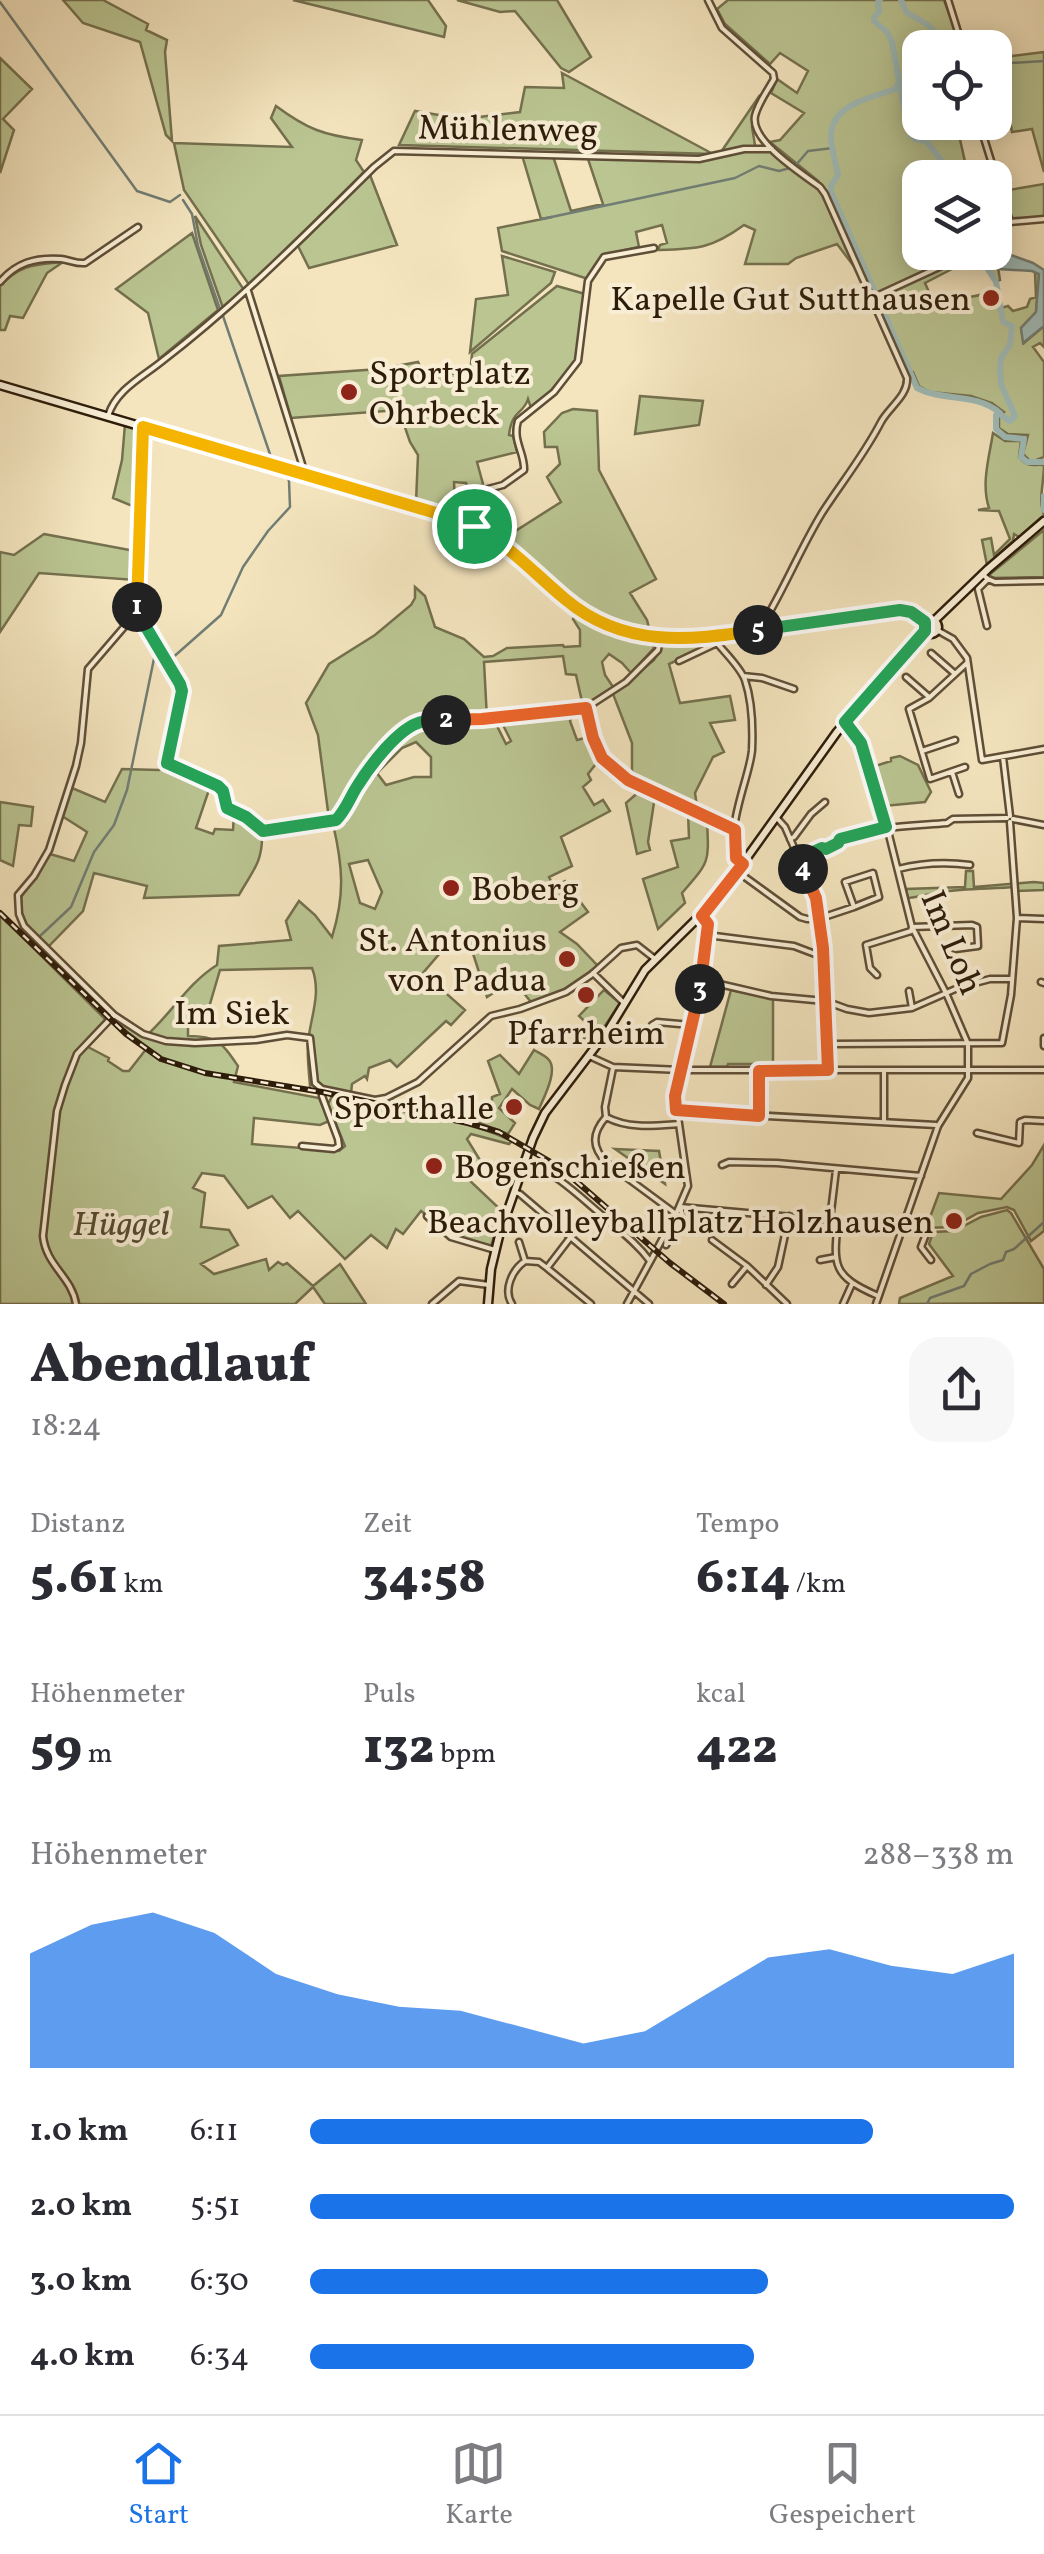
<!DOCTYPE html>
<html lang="de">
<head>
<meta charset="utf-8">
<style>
	:root { --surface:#fff; --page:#f7f7f7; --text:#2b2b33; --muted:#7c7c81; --line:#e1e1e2; --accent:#1a73e8 }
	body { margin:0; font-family:Vollkorn,serif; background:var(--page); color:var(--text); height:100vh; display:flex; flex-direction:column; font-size:38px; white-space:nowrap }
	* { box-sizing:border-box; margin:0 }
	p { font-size:32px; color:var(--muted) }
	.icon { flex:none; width:55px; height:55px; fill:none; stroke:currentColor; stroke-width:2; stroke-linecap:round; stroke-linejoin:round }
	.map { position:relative; height:1304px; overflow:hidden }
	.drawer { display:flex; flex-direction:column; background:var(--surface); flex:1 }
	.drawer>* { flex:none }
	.tools { position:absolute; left:902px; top:30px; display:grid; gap:20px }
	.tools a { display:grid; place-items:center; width:110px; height:110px; border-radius:20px; background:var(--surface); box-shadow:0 5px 25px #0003; font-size:50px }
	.pin { position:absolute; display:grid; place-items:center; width:85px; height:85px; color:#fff; margin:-42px; border:5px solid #fff; border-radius:50%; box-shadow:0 2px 10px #0007 }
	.km { position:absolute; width:50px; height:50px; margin:-25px; border-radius:50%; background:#222; color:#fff; font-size:28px; line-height:50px; text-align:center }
	.round { display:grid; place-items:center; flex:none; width:105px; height:105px; border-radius:30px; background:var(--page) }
	.overview { display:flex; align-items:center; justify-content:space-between; height:170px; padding:0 30px }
	h1 { font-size:55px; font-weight:800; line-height:75px }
	.metrics { display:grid; grid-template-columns:repeat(3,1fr); gap:15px; height:170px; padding:10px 30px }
	.metrics div { display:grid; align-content:center }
	.metrics b { font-size:50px; font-weight:800 }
	.metrics small { font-size:28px; font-weight:400 }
	.metrics p { font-size:28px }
	.chart { height:280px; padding:20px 30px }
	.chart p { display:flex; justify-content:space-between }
	.chart svg { width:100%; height:180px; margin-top:10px; fill:var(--accent); opacity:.7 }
	ul { padding:0 30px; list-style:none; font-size:32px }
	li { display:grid; grid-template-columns:160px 120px 1fr; align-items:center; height:75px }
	li i { height:25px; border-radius:12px; background:var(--accent) }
	.dock { display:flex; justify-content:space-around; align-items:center; height:140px; border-top:2px solid var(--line); background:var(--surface); font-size:28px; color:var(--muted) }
	.dock a { display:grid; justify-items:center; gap:5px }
	.dock .on { color:var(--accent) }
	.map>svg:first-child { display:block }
	.green { fill:#bac592; stroke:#74704e; stroke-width:2.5; fill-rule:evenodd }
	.water { fill:#9fbdbb; stroke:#717d74; stroke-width:2.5 }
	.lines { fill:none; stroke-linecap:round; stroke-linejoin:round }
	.stream { stroke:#717d74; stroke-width:2.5 }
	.river { stroke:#9fbdbb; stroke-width:6 }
	.street-casing { stroke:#5f4e37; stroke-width:9 }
	.secondary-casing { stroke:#2d1c0a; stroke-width:11 }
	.street { stroke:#f8eed5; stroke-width:4 }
	.secondary { stroke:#f8eed5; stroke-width:6 }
	.rail-casing { stroke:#2d1c0a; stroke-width:6 }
	.rail { stroke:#f8eed5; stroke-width:2.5; stroke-dasharray:8; stroke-linecap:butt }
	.split-1-casing { stroke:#fff; stroke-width:20 }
	.split-2-casing { stroke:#fff; stroke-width:20 }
	.split-3-casing { stroke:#fff; stroke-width:20 }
	.split-4-casing { stroke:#fff; stroke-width:20 }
	.split-5-casing { stroke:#fff; stroke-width:20 }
	.split-6-casing { stroke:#fff; stroke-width:20 }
	.split-1 { stroke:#f5b400; stroke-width:12 }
	.split-2 { stroke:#22a559; stroke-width:12 }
	.split-3 { stroke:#f0652b; stroke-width:12 }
	.split-4 { stroke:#f0652b; stroke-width:12 }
	.split-5 { stroke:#22a559; stroke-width:12 }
	.split-6 { stroke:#f5b400; stroke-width:12 }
	.poi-dot { fill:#8f2418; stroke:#f8eed5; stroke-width:4 }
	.labels { text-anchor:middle; stroke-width:8; stroke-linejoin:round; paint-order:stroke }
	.street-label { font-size:35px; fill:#2d1c0a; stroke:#f8eed5 }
	.poi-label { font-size:35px; fill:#2d1c0a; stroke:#f8eed5; text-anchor:end }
	.park-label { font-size:35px; font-style:italic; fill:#574f33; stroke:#f8eed5 }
</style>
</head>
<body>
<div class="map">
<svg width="1044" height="1304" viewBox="0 0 1044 1304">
	<rect width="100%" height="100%" fill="#f4e5bf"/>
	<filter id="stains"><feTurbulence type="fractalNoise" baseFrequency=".002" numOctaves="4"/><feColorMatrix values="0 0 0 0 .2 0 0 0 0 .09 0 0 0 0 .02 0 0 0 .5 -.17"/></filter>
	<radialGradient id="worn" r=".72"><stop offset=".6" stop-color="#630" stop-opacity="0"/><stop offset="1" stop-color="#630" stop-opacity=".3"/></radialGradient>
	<path class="green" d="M63 0H103L148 24 146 30 167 40 165 52 172 141 166 135 140 42 83 23Z
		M293 0H428L446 26 444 37Z
		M457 0H557L591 57 569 72 561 68 515 11 500 12Z
		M728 0H944L951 19 955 20 964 47 920 48V122L975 123 977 130 959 135 968 175 974 174 976 177 920 178V252H995V232L1008 226 997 261 1000 280 995 282 977 256 925 283 935 306C955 298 976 297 997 291L1001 314V308L1008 306 1013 311 1027 307 1030 299 1036 297 1035 272 1039 274 1036 312 1021 328 1024 343 1044 326V347L1040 343 1033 347 1044 362V457L1031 462 1023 454 1028 435 1008 434 999 428V416L1004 412 992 403 971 396 930 392 919 386 913 372 904 375 859 273 837 244 796 258 788 264H745L755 230 744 225C711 249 697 249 658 250L660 245 667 243 662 225 636 232 639 247 602 255 588 279 502 251 498 228 552 217 541 219 522 155 553 156 571 211 603 204 587 156 699 159 742 148 721 152 760 95 752 127 755 145 745 148 772 149 812 181 817 180 770 142 780 140 804 113 771 93 777 79 797 93 808 71 780 53 770 64 725 24 717 9Z
		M1044 52V172L1032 129 1012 132 1006 98 995 99V58Z
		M0 58 32 89 3 119 14 130 0 173Z
		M562 73 713 154 399 145 415 111 462 119 520 112 525 87 564 88Z
		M276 106C307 129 323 135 362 140L356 160 364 172 250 286 184 190 174 143 292 147 271 118Z
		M370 175 397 245 309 268 298 246Z
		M1044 184V218H1011L1003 191Z
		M195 216 244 290 223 308 201 245Z
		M192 233 218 310 159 359 148 313 116 289Z
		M502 256 555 272 551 283 470 352 476 299 508 295Z
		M63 262 47 273 23 318 10 316 5 330H0V286C21 264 34 265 63 262Z
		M557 286 585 294 577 361 545 397 531 408 528 399C523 415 512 409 509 435L513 436 517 452 477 462 483 484 470 494 466 483 454 482 455 503 475 505 474 521 416 502 418 455 410 442 399 410 291 418 279 376 380 369 418 362 426 379 444 374 470 373 472 354Z
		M640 396 703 401 699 425 635 434Z
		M573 409 597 411 599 470 656 579 630 593 647 620 650 632C582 613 556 583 506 537L561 502 547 477 560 464 557 447H545L544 432 562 413Z
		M125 424 139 428 137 508 113 498 122 460Z
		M993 433 1005 441H1021L1019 457C1028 468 1032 464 1044 465 1044 483 1038 499 1044 515L1019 537 1014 534 1013 541 987 565 982 540 991 538 994 555 1010 539 999 511 978 510 989 508C981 484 989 458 993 433Z
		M1044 530V577L991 578 989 575Z
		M44 534 135 551V580L39 573 0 632V552L14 555Z
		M415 587 425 596 435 627 464 639 484 657 493 656 507 648 563 645 564 647 580 646V630L573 619 577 613 613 631 652 643 654 648 631 673 622 663 609 654 602 662 605 675 613 687 583 706 576 675 566 674 563 656 484 662 487 719 494 720 506 744 511 741 502 723 505 719 574 712 570 721 577 740 589 737 594 755 599 760 588 774 591 780 583 787 594 805 603 800 610 811 561 837 572 866 549 877 554 887 565 881 588 912 560 932 577 944 598 966 564 989 531 1002 513 980 487 997 469 941 447 945 423 973 465 1010 451 1025 446 1021 397 1067 390 1060 369 1068 367 1079 365 1076 352 1084 351 1093 325 1088 317 1082 310 1086C309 1072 307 1058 308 1043 310 1018 322 994 312 968L220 970 207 1014 192 1015 188 1024V1036C218 1036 222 1043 238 1066L234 1082 319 1098 329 1121 320 1125 254 1118 252 1144 339 1151 345 1146 328 1104 332 1096C386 1108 463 1117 512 1141L509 1144 471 1134 467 1139 480 1160 475 1172 468 1179 502 1211 491 1246 454 1236 421 1211 403 1234 396 1229 387 1248 371 1235 345 1259 298 1211 290 1218 272 1196 248 1208 224 1176 202 1173 193 1188 205 1193 201 1227 229 1230 238 1245 201 1264 214 1274 266 1259 269 1270 278 1262 283 1265 287 1263 313 1286 340 1264 366 1304H325L313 1287 295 1304H0V915L106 1020 98 1029 101 1033 88 1047 109 1058 108 1061 123 1071H129L147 1048 113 1020H117L146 1036C171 1014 188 983 217 965L219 946 291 940 286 921 299 901 315 915 332 937C345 895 343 867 333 824L340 820 346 822C354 785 379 758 406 732L404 728C390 742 375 757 364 772 353 788 347 809 329 819L318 735 306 703 329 664 375 635 411 605 415 598ZM416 742 431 757V777H414L386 785 377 773 402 748ZM368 860 382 892 375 909 360 903 349 864Z
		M711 640 712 644 669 664 680 703 730 696 735 720 710 723 724 752 713 757 695 793 698 813 632 779V743L613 694 654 660 663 644 668 641Z
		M900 756 918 765 931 792 925 802 884 806 872 767 891 761V758Z
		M166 766 211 784 196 828 213 834 215 829 233 830 234 815 245 819 262 833C263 862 253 870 239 895L144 898 147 886 94 873 83 911 48 947C32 932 18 921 21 897L50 854 74 861 87 832 62 816 72 788 105 802 122 769 159 770Z
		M641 790 655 796 648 842 650 850 637 854 626 803Z
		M0 802 33 807 31 826 19 825 13 866 0 860Z
		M688 812 707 821C709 863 710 861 682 893L685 903 658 929 643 879 678 867 671 841 689 838Z
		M966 871H973L974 887 1034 882 1044 883V890L1017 891 1016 887C991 889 965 888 941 892 929 894 920 897 908 898L906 889 965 887Z
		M604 990 620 1003 593 1044 584 1038 592 1028 579 1016Z
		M731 990 773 999V1064H728L727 1067H710Z
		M534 1050C539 1053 545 1055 549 1060 558 1071 544 1097 539 1109L530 1105 512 1089 499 1108 515 1123 508 1134 477 1122 385 1102 389 1100 459 1112 474 1106 476 1109 492 1101V1097L500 1094 488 1061 500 1055 519 1074Z
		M1044 1145V1231L1031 1241 1014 1210 1007 1207 978 1213 953 1227 926 1228 939 1193 1001 1199 1032 1165Z
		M615 1149 659 1151 665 1184Z
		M1007 1210 1011 1213 1044 1269V1303L899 1304 900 1298 953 1276 929 1244 933 1232 954 1231 981 1217Z"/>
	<path class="water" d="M1000 251 1033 263 1044 270V326L1023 343 1021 328 1036 312 1039 274 1032 271 999 269Z"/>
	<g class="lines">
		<path class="stream" d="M0 2 137 191 170 202 180 195
			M995 64 1044 61
			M796 165 808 151 833 148
			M183 200 192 214 198 246 220 309
			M542 219 735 178 759 166 779 171 790 168
			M223 316 273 463
			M170 660 221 615 243 567 268 531 290 507 289 481 286 473 276 470
			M40 936 71 907 94 852 114 825 127 790 156 649 166 664
			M927 1304 930 1298 964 1286 971 1274 990 1264 1003 1260 1006 1252 1014 1249 1044 1222"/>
		<path class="river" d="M880 0 878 2 879 12 874 17V21L887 32 892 42 905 114 912 126 911 135 915 139 926 141 955 178
			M901 0 906 12 928 25 950 48
			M899 82 896 89C873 97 833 104 831 134 830 146 836 162 838 175L831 186V192L917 388C944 402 975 392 1000 413
			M977 252 996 282 1003 322 1012 326 1010 345 1001 358 1000 368 1001 384 1015 416 1010 421 998 413 996 415V429L1005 437 1024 439 1021 457 1027 462H1044
			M1044 496V510"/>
		<defs>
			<path id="street" d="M708 0 722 28 773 73 774 79C768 90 758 103 755 116 750 141 801 173 820 187L825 194 907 378C908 396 889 407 881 422 864 455 842 482 822 513 802 546 787 582 768 615V629
				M948 0 963 48
				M979 122 1010 222
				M1010 222 1044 219
				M995 243C1003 237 1003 227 1010 222
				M0 282C16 263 35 257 61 259 70 260 76 264 85 263L138 227
				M248 291 302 464 300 472
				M872 298 972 252
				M108 416C116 390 141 378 161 362 238 303 305 235 374 167L394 151 699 159 744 149H772
				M143 429 137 612 88 669 81 743 76 766 49 850 34 876 18 895 19 914 24 926 114 1015 143 1034 166 1041 195 1043 256 1040 287 1035 310 1038 315 1083 322 1089 375 1100 386 1098 418 1082 491 1016 520 1009 566 992 591 975 621 948 637 945 655 959
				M474 526C480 514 473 504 477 492L503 485 524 470C525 453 512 441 518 421L554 392 578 361 588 281 604 257 654 248
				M982 574 988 579 995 582 1044 581
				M137 612 181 684 183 691 167 763 218 786 223 791 227 807 246 817 263 831 270 832 310 823 336 820 343 813 367 771 380 755 411 726 426 721 483 719 586 708 626 682 658 650 660 639
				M987 626 978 589 988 579
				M937 630 953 639 967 658 982 760 1044 749
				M715 637 717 643C726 654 740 667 745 680 752 701 753 728 752 750 750 778 720 838 741 862
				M931 653 954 673
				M679 661 715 644
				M743 676 762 678 794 689
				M906 677 929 697
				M586 708C590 725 593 747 604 760 627 785 703 821 735 831
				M845 722 861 743 887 827 912 927 946 993 968 1044V1078L938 1126 876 1304
				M922 751 955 740
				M1003 757 1010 816
				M965 767 930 779 909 709 929 698 967 663
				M952 772 959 794
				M776 817 785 827 816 898 823 949 828 1070
				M1013 819 1044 825
				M790 839 794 837 811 814 825 802
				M798 859 822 848 826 849 838 843 840 839C875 826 910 826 947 823L953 819 1007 818
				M898 869C922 863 946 862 970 865
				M738 872 800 917 807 919H818L854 907 845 882 873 873 879 897 854 907
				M934 913V927
				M1017 918 1044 919
				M707 935 794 946 823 957
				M593 973 624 1003
				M877 975 870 968 866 945 911 931 912 927 972 925 977 927 978 946 955 949
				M702 980 771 996 825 1001 847 1009 869 1013 912 1008 960 987 990 979H1012
				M1041 982 1044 983
				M909 991 912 1008
				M652 1025 657 1022 691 1025
				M1044 1038V1046
				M829 1044 1002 1043 1011 995 1017 918 1010 822
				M589 1056 613 1067 681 1070H1044
				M884 1072V1122
				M676 1111 936 1125
				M759 1115V1071
				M606 1117 605 1107 613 1068
				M977 1133 1019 1143 1020 1122 1025 1120 1044 1121
				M302 1146 334 1149 339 1146 338 1139 322 1096V1089
				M526 1161C556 1173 579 1196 604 1217 620 1231 637 1243 650 1261
				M722 1165 729 1162 777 1163 921 1176
				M515 1192 520 1194 649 1304
				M676 1214 607 1163C591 1147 592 1133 606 1117 629 1129 653 1126 679 1124
				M427 1216 451 1237 495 1250
				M830 1220 836 1170
				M838 1221C833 1266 833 1276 876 1295
				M570 1238 547 1268 591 1304
				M712 1240 747 1266 787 1304
				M519 1242 525 1261
				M666 1245 682 1214 680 1207 928 1229 921 1247 931 1260
				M820 1260 836 1257
				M525 1261 539 1262 547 1268
				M732 1284 747 1266
				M766 1285 778 1267 789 1216
				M76 1304C72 1277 46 1266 43 1236L57 1111 65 1085 77 1054 114 1015
				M432 1304 459 1281 489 1285
				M512 1304C503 1290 512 1270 525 1261
				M627 1304 676 1214 688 1186 675 1096 702 980 708 925 702 916
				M843 1304 852 1284"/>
			<path id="secondary" d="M0 385 453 518C472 526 491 534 507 547 533 568 554 595 583 612 646 650 702 638 770 628 813 622 857 617 900 610L911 612 925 622
				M924 627a7 7 0 1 1 14 0a7 7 0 1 1-14 0Z
				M935 620 988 569 1044 521
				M488 1304 491 1269 499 1236 533 1138 545 1113 609 1029 645 970 718 898 837 732 925 631"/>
		</defs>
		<use href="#street" class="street-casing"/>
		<use href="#secondary" class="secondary-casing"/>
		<use href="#street" class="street"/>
		<use href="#secondary" class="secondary"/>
		<defs>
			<path id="rail" d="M0 913 126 1034 161 1059 205 1073 322 1092 468 1123 499 1132 561 1168 670 1263 724 1304"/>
		</defs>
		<use href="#rail" class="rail-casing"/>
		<use href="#rail" class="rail"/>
	</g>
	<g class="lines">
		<defs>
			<path id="split-1" d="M137 607 143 427 453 518 474 526"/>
			<path id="split-2" d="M137 607V612L180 684 182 691 167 763 218 786 223 791 227 808 246 817 263 831 336 820C346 810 350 797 358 785 370 766 398 728 421 722 429 720 438 720 446 720"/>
			<path id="split-3" d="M446 720 482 719 586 708 593 738 602 758 628 780 735 830 736 858 743 864 702 916 708 924 700 989"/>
			<path id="split-4" d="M700 989 675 1096 676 1110 759 1116V1071L828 1070 823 948 816 898 803 869"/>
			<path id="split-5" d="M758 630 900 610 911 612 925 622V631L845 722 861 743 886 827 840 839 838 843 826 849 822 848 798 859 803 869"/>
			<path id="split-6" d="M474 526C509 545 534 573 565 599 623 648 689 641 758 630"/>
		</defs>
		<use href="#split-1" class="split-1-casing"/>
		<use href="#split-2" class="split-2-casing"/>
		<use href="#split-3" class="split-3-casing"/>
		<use href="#split-4" class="split-4-casing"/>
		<use href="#split-5" class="split-5-casing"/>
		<use href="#split-6" class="split-6-casing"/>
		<use href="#split-1" class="split-1"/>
		<use href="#split-2" class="split-2"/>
		<use href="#split-3" class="split-3"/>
		<use href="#split-4" class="split-4"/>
		<use href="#split-5" class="split-5"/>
		<use href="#split-6" class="split-6"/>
	</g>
	<g class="poi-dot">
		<circle cx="991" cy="298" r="10"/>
		<circle cx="349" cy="392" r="10"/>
		<circle cx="451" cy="888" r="10"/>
		<circle cx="567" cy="959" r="10"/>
		<circle cx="586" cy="995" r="10"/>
		<circle cx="514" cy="1107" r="10"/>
		<circle cx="434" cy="1166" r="10"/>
		<circle cx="954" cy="1221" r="10"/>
	</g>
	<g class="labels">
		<g class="street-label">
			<text transform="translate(508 128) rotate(1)" y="12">Mühlenweg</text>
			<text transform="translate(953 942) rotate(67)" y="12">Im Loh</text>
			<text x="232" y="1024">Im Siek</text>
		</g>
		<g class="poi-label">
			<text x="971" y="310">Kapelle Gut Sutthausen</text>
			<text x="369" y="384" text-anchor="start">Sportplatz<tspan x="369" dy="40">Ohrbeck</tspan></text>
			<text x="471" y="900" text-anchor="start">Boberg</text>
			<text x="547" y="951">St. Antonius<tspan x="547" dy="40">von Padua</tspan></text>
			<text x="586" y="1044" text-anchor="middle">Pfarrheim</text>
			<text x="494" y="1119">Sporthalle</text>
			<text x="454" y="1178" text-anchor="start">Bogenschießen</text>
			<text x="934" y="1233">Beachvolleyballplatz Holzhausen</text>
		</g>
		<g class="park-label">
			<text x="121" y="1235">Hüggel</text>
		</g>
	</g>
	<rect width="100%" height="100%" filter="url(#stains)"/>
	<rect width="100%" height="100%" fill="url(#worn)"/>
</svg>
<div class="tools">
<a><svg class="icon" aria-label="locate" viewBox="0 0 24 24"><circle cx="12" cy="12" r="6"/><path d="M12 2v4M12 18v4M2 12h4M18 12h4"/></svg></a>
<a><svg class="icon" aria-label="layers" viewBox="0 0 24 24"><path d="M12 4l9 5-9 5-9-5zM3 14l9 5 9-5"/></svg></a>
</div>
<div class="pin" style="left:474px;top:526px;background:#1e9e55"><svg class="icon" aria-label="arrive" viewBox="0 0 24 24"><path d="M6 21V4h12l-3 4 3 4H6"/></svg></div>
<b class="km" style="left:137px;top:607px">1</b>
<b class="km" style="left:446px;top:720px">2</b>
<b class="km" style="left:700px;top:989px">3</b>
<b class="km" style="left:803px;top:869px">4</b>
<b class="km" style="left:758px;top:630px">5</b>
</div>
<section class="drawer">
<div class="overview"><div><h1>Abendlauf</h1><p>18:24</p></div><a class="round"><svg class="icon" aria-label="share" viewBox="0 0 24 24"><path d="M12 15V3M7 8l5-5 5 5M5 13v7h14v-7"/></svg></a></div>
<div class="metrics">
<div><p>Distanz</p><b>5.61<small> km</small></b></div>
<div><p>Zeit</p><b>34:58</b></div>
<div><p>Tempo</p><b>6:14<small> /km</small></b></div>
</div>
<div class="metrics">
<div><p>Höhenmeter</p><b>59<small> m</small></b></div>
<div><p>Puls</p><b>132<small> bpm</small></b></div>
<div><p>kcal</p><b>422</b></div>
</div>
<div class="chart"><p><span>Höhenmeter</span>288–338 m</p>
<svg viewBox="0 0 160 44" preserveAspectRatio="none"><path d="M0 44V16L10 9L20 6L30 11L40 21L50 26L60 29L70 30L80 34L90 38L100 35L110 26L120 17L130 15L140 19L150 21L160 16V44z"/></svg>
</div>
<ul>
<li><b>1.0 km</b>6:11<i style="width:80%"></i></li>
<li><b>2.0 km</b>5:51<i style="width:100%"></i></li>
<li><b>3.0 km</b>6:30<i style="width:65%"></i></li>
<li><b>4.0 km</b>6:34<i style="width:63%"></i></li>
</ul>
</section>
<nav class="dock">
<a class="on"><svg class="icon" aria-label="home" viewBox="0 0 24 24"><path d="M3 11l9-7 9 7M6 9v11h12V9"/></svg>Start</a>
<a><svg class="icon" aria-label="map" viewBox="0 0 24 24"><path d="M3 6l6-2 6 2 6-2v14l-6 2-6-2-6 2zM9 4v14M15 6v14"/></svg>Karte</a>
<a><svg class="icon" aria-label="saved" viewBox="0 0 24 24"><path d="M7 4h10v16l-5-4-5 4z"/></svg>Gespeichert</a>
</nav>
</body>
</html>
